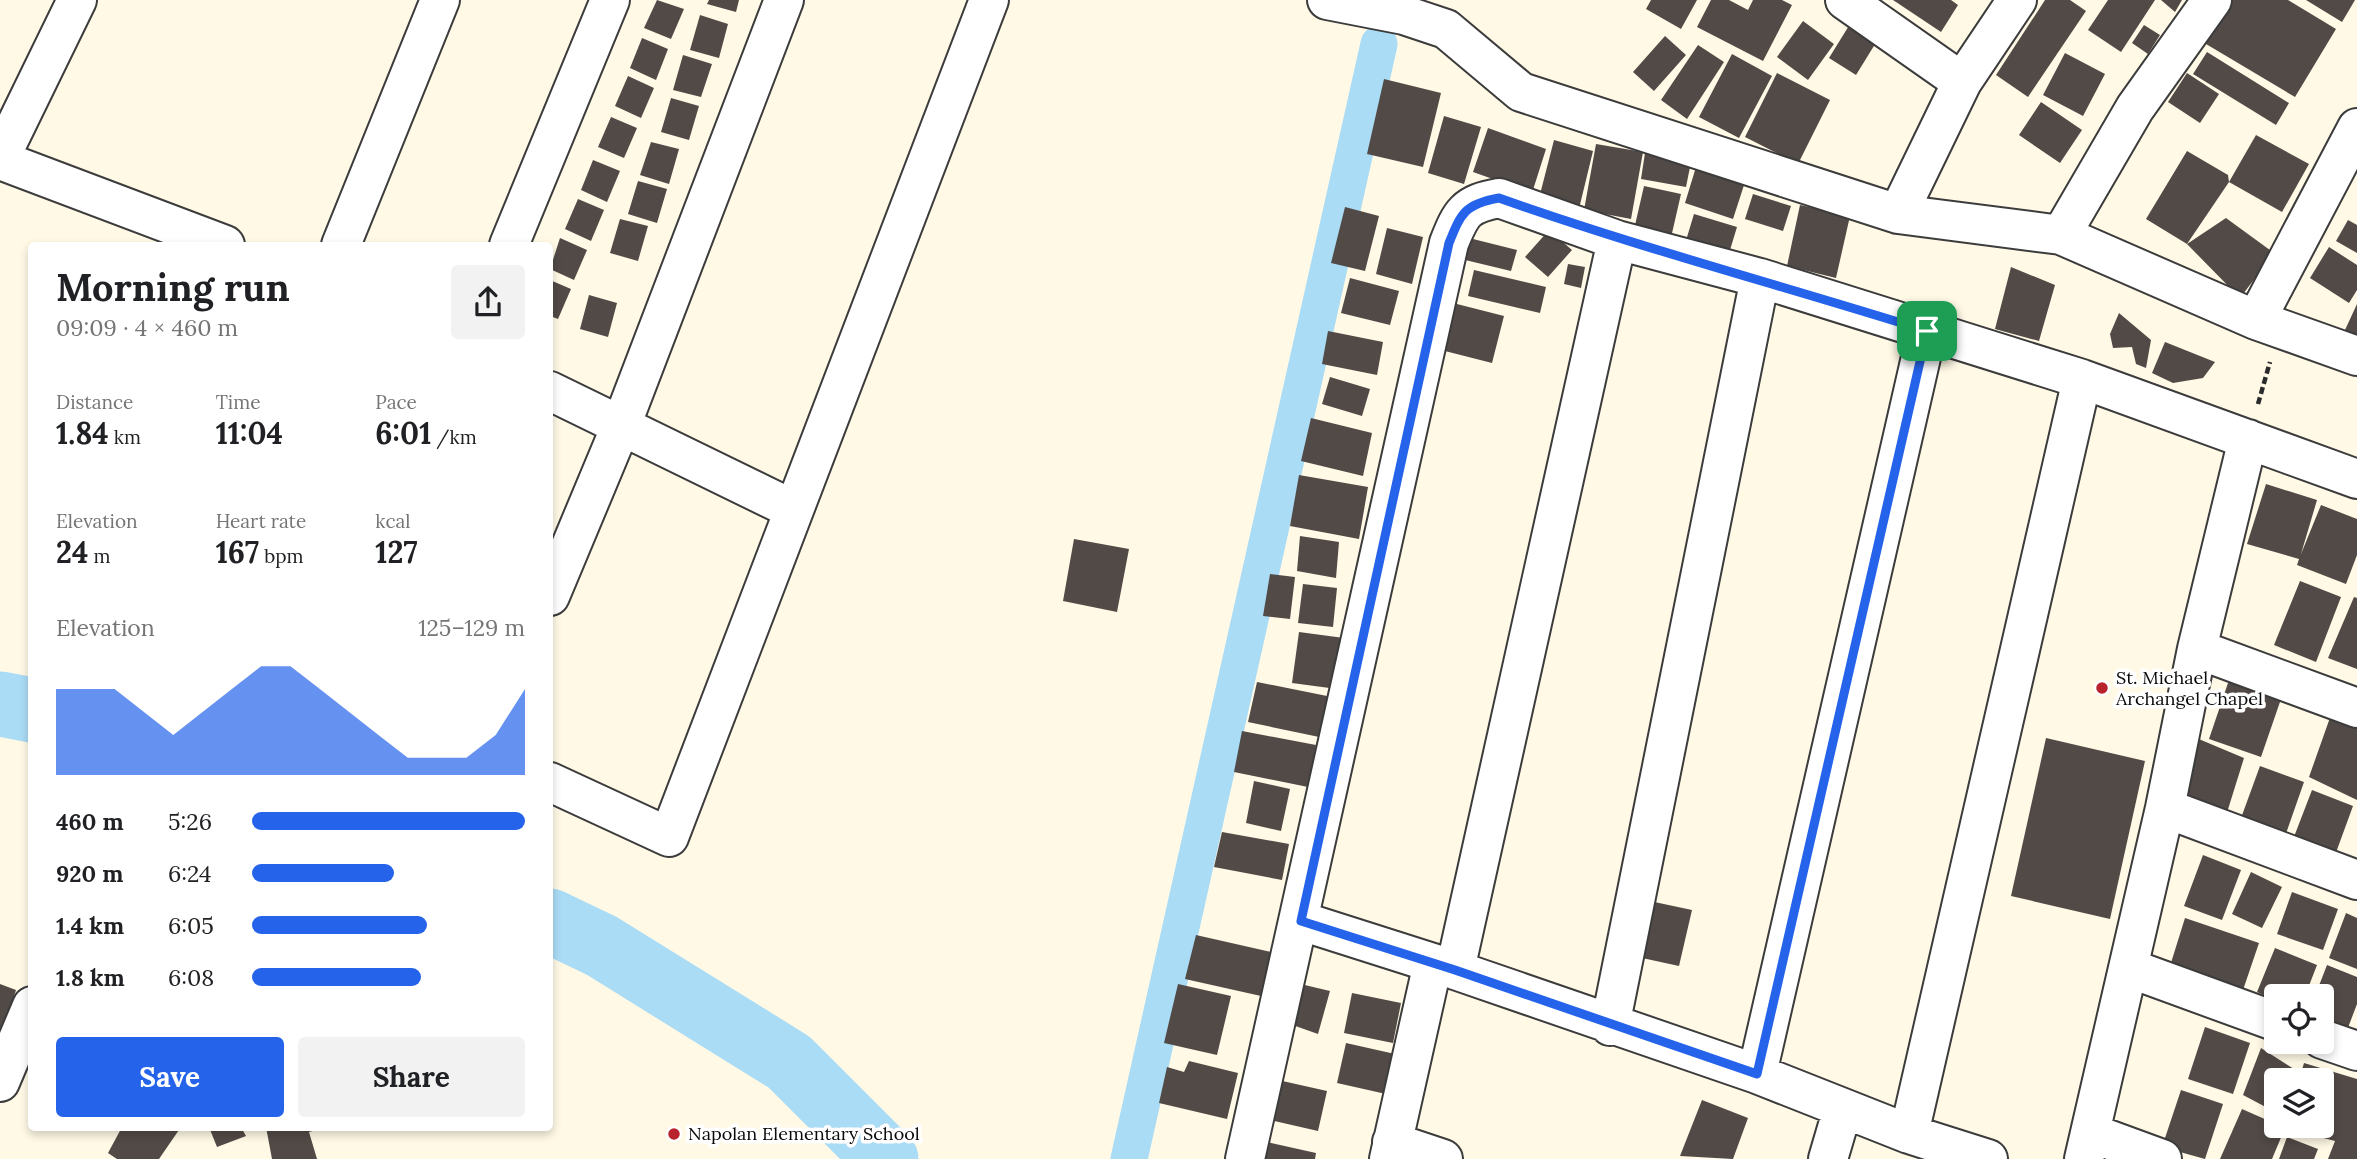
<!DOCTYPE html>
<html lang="en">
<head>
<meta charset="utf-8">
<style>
	:root { --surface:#fff; --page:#f2f2f2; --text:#202124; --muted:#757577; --accent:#2563eb }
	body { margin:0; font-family:Lora,serif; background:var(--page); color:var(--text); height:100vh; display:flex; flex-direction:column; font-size:26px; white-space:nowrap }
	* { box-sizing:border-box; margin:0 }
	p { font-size:23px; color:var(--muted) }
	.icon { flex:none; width:38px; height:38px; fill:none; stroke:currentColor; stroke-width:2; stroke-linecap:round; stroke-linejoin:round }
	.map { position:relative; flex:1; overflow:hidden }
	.side { position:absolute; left:28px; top:242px; width:525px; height:889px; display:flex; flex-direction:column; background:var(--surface); border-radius:7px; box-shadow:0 4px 10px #0003 }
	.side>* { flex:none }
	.buttons { position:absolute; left:2264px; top:984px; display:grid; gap:14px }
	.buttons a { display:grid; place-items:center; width:70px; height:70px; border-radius:7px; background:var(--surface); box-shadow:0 4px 10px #0003; font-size:35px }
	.pin { position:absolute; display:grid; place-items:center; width:60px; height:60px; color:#fff; margin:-30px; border-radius:14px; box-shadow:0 4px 10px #0006 }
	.round { display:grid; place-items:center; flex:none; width:74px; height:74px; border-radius:7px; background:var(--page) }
	.headline { display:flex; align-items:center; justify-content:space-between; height:119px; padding:0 28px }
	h1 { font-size:38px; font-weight:700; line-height:52px }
	.stats { display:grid; grid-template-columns:repeat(3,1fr); gap:10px; height:119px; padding:7px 28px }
	.stats div { display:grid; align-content:center }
	.stats b { font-size:30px; font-weight:700 }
	.stats small { font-size:19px; font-weight:400 }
	.stats p { font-size:19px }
	.chart { height:196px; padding:14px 28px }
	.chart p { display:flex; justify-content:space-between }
	.chart svg { width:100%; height:126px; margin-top:7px; fill:var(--accent); opacity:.7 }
	.button { display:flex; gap:14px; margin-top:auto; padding:14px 28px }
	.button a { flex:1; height:80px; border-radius:7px; background:var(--accent); color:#fff; font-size:28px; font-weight:700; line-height:80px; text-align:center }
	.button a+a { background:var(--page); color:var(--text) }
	ul { padding:0 28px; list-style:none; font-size:23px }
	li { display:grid; grid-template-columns:112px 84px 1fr; align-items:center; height:52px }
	li i { height:18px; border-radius:9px; background:var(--accent) }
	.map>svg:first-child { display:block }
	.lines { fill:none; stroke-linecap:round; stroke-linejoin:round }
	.canal { stroke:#abdcf6; stroke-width:37 }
	.river { stroke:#abdcf6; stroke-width:65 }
	.building { fill:#524a46 }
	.minor-casing { stroke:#3c3c3c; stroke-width:42 }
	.path { stroke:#2b2b2b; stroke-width:4.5; stroke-dasharray:7 3.5; stroke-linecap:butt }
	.minor { stroke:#fff; stroke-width:38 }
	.route-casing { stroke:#fff; stroke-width:14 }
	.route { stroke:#2563eb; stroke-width:9 }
	.poi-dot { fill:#b8232e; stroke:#fff; stroke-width:2.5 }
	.labels { text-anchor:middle; stroke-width:7; stroke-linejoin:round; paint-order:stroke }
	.poi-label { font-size:18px; fill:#090909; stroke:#fff; text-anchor:start }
</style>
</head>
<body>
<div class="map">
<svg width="2357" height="1159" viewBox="0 0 2357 1159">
	<rect width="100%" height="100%" fill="#fff9e6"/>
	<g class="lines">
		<path class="canal" d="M1129 1159 1379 44"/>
		<path class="river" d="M0 704 32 710
			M550 921 602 946 789 1062 886 1159"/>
	</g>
	<path class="building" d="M657 0 684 9 671 39 644 28Z
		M709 0H739L736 12 707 4Z
		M1651 0H1697L1681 29 1646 9Z
		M1711 0H1729L1748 10 1753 0H1782L1792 5 1763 61 1697 27Z
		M1893 0H1951L1958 5 1941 32Z
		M2045 0H2070L2086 11 2028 97 1996 75Z
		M2108 0H2155L2121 52 2088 30Z
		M2161 0H2182L2175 12Z
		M2232 0H2288L2336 29 2295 97 2206 44Z
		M2306 0H2355L2342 22Z
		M700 15 728 24 719 58 690 50Z
		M1803 21 1834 44 1808 80 1777 57Z
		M1850 24 1877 41 1856 75 1829 58Z
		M2144 25 2160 35 2148 54 2132 43Z
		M1665 36 1686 55 1654 91 1633 72Z
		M642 38 668 49 656 80 630 68Z
		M1698 45 1724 62 1687 119 1661 100Z
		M2207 52 2289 103 2276 125 2193 74Z
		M2065 53 2105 74 2083 116 2043 95Z
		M1732 54 1772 76 1739 138 1699 117Z
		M683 55 712 64 701 97 673 90Z
		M1777 73 1830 100 1798 164 1745 137Z
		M2187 73 2219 94 2200 123 2168 102Z
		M628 76 654 88 641 118 615 106Z
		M1384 79 1441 93 1423 167 1367 154Z
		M671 98 699 106 689 140 661 132Z
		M2041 102 2082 130 2060 163 2019 135Z
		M1444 116 1481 127 1464 184 1428 173Z
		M611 117 637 128 624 158 598 147Z
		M1488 128 1546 149 1532 193 1473 172Z
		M2256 135 2309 164 2282 212 2229 182Z
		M1554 140 1593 151 1577 217 1537 206Z
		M651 142 679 149 669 184 640 175Z
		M1596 144 1643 152 1631 219 1584 210Z
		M2187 151 2228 175 2229 182 2187 244 2226 218 2274 253 2240 298 2187 244 2146 219Z
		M1645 153 1691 162 1686 187 1641 179Z
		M593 160 620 171 607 202 581 190Z
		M1696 167 1745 182 1733 219 1685 203Z
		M638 181 667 189 657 223 628 214Z
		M1644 186 1681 194 1670 242 1633 234Z
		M1753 194 1791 206 1783 231 1745 219Z
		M578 199 604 210 591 241 565 229Z
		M1800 205 1850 216 1836 278 1787 266Z
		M1345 207 1379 216 1365 271 1331 263Z
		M1694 214 1737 227 1727 260 1684 247Z
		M620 219 648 226 638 261 610 253Z
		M2348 220 2357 225V253L2336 241Z
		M1387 228 1423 237 1412 284 1376 274Z
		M1549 230 1572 250 1548 277 1525 257Z
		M1465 237 1517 250 1511 271 1461 259Z
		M560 238 587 250 574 280 550 269Z
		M2329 247 2357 265V290L2349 303 2310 278Z
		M1568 264 1585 267 1581 288 1564 284Z
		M2011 267 2055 285 2039 341 1995 329Z
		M1474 270 1546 287 1540 313 1468 296Z
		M1350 278 1399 291 1390 325 1341 313Z
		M550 280 571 289 558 319 550 316Z
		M589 295 617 303 608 337 580 329Z
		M1453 303 1504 316 1492 363 1441 350Z
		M2357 304V336L2345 330Z
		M2119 313 2151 340 2146 368 2136 364 2132 347 2113 348 2110 334Z
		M1328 331 1383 342 1377 375 1322 364Z
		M2165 342 2215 362 2203 378 2173 383 2152 373Z
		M1330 377 1370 389 1362 416 1322 404Z
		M1311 418 1372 433 1363 476 1301 461Z
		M1299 475 1368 487 1359 539 1290 526Z
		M2266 484 2317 500 2301 554 2321 505 2357 519V555L2346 584 2297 565 2299 559 2247 544Z
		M1300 536 1339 542 1336 578 1297 571Z
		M1074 539 1129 549 1117 612 1063 601Z
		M1270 574 1295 577 1290 619 1263 616Z
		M2300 581 2341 597 2316 662 2274 645Z
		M1303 584 1337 588 1333 627 1298 623Z
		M2354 597 2357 598V669L2328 658Z
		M1299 632 1344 638 1337 689 1292 683Z
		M2229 680 2281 699 2261 757 2209 739Z
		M1257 682 1332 697 1324 738 1248 722Z
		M2332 712 2357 723V800L2309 777Z
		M1242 731 1316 745 1308 787 1234 772Z
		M2194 737 2244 758 2225 819 2175 801Z
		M2046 738 2145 761 2110 919 2011 896Z
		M2260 766 2304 782 2282 845 2237 829Z
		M1254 781 1290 789 1281 831 1246 823Z
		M2312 790 2353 806 2334 858 2292 842Z
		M1222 832 1289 844 1282 880 1214 867Z
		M2203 855 2241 870 2222 920 2184 906Z
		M2251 872 2282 887 2262 928 2232 914Z
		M2292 892 2338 909 2323 950 2277 934Z
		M1645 900 1692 910 1679 966 1633 956Z
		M2346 913 2357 918V969L2329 958Z
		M2185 918 2259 943 2243 990 2170 966Z
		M1196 935 1271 952 1261 996 1185 979Z
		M2275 948 2317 965 2305 996H2277V1001L2257 992Z
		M2327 965 2357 977V1004L2346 1033 2322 1024V996H2315Z
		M1292 982 1330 991 1318 1034 1284 1022Z
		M0 984 16 990 1 1038H0Z
		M1178 984 1231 996 1217 1055 1164 1043Z
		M1352 993 1401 1003 1393 1043 1344 1033Z
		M2205 1027 2250 1043 2233 1094 2188 1079Z
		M1346 1043 1395 1054 1386 1094 1337 1083Z
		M2261 1048 2294 1069 2290 1080H2277V1113L2243 1095Z
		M1189 1061 1238 1073 1227 1119 1159 1103 1167 1067 1184 1072Z
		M2304 1063 2357 1079V1159H2328L2335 1141 2285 1128 2286 1125H2322V1080H2299Z
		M1278 1080 1327 1091 1318 1131 1270 1120Z
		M2181 1090 2223 1104 2205 1159 2162 1147Z
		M1702 1100 1748 1118 1733 1159 1680 1156Z
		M2242 1109 2285 1128 2272 1159H2220Z
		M122 1127H181L159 1159H117L108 1153Z
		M209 1127H241L246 1136 217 1147Z
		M266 1127H326L309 1132 317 1159H272Z
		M2287 1137 2318 1149 2314 1159H2279Z
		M1267 1142 1316 1153 1315 1159H1264Z"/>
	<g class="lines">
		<defs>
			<path id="minor" d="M1327 0 1404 15 1446 29 1521 92 1898 214 2061 235 2256 320 2357 356
				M1845 0 1962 82
				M0 158 77 0
				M0 160 225 245
				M1898 214 1962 82 2017 0
				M2061 235 2135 108 2212 0
				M341 245 440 0
				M509 245 610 0
				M2256 320 2357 128
				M550 391 794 510
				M550 596 621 426 784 0
				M2197 649 2357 708
				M550 782 669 837 989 0
				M2165 808 2357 880
				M1301 921 1455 970 1757 1074 1909 1134 1988 1159
				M2129 968 2277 1022
				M1455 970 1617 240
				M1610 1026 1760 278
				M2322 1039 2357 1051
				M1757 1074 1927 331
				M0 1082 32 1006
				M2091 1133 2162 1159
				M1909 1134 2082 379
				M1392 1142 1443 1159
				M1245 1159 1449 243C1461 213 1465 204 1499 198L1617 240 1760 278 2082 379 2357 479
				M1389 1159 1433 963
				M1828 1159 1843 1108
				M2084 1159 2165 808 2197 649 2248 439"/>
		</defs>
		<use href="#minor" class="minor-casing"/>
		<path class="path" d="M2258 404 2270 362"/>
		<use href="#minor" class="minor"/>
	</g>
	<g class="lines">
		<defs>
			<path id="route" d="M1499 198C1640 248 1784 286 1927 331L1757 1074 1455 970 1301 921 1449 243C1461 213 1465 204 1499 198Z"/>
		</defs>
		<use href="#route" class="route-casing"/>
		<use href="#route" class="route"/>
	</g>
	<g class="poi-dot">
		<circle cx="2102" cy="688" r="7"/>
		<circle cx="674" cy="1134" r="7"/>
	</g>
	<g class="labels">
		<g class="poi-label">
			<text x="2116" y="684">St. Michael<tspan x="2116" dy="21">Archangel Chapel</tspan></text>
			<text x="688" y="1140">Napolan Elementary School</text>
		</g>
	</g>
</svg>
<div class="buttons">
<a><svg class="icon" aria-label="locate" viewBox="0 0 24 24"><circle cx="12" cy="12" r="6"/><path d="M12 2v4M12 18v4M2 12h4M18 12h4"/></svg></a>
<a><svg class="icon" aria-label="layers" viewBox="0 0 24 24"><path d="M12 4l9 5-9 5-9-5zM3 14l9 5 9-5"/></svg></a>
</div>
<div class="pin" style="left:1927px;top:331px;background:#1e9e55"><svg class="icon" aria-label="arrive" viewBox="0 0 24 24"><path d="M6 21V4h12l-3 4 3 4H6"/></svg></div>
<section class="side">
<div class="headline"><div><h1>Morning run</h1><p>09:09 · 4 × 460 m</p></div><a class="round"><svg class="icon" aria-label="share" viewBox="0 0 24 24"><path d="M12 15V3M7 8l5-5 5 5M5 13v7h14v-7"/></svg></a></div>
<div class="stats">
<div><p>Distance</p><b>1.84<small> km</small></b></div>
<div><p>Time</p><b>11:04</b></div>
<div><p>Pace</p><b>6:01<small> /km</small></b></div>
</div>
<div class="stats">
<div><p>Elevation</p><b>24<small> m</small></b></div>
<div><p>Heart rate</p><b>167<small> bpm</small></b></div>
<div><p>kcal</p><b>127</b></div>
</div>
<div class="chart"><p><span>Elevation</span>125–129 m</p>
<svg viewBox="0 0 160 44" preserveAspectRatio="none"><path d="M0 44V14L10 14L20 14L30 22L40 30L50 22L60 14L70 6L80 6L90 14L100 22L110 30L120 38L130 38L140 38L150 30L160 14V44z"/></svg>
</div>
<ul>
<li><b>460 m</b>5:26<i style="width:100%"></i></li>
<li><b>920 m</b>6:24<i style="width:52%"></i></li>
<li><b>1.4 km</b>6:05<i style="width:64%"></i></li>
<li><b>1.8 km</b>6:08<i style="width:62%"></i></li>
</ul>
<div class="button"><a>Save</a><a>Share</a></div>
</section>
</div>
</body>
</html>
